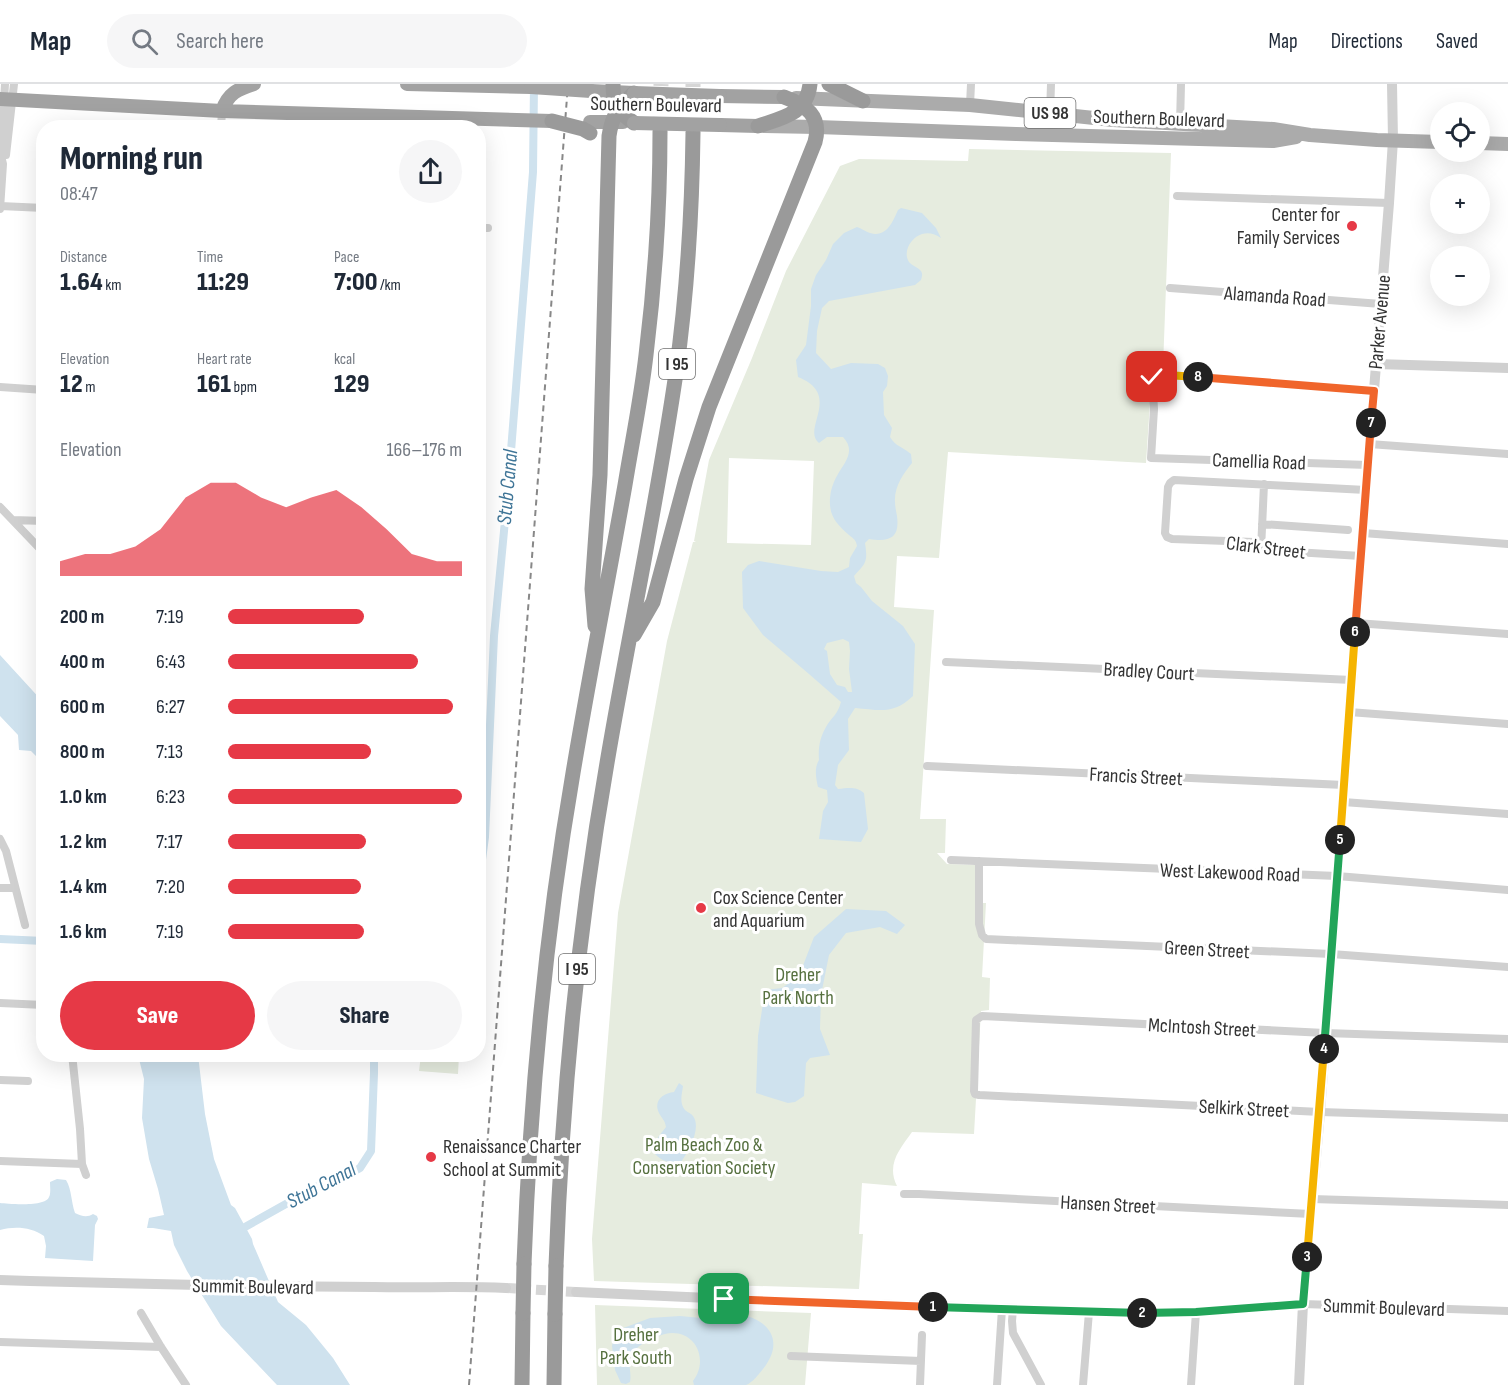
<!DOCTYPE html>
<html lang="en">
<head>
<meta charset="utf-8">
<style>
	:root { --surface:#fff; --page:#f6f6f7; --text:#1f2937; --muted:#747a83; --line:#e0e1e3; --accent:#e63946 }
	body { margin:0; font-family:"Sofia Sans Condensed",sans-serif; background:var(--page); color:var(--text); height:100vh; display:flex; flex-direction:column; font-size:22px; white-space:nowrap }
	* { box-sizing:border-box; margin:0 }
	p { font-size:20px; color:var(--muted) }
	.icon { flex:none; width:33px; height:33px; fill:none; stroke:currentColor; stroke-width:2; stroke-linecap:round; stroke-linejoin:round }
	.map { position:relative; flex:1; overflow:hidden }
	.sheet { position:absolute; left:36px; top:36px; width:450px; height:942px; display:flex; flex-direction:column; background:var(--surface); border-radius:24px; box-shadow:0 6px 24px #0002 }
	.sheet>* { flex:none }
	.controls { position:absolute; left:1430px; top:18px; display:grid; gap:12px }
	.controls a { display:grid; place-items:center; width:60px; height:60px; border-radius:50%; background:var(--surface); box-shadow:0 6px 24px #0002; font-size:30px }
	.pin { position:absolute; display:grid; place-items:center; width:51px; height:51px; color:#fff; margin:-26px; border-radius:12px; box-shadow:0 3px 9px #0006 }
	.km { position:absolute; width:30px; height:30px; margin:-15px; border-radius:50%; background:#222; color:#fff; font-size:16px; line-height:30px; text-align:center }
	.round { display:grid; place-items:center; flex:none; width:63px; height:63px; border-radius:32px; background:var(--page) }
	.overview { display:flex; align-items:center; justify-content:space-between; height:102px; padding:0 24px }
	h1 { font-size:33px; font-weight:800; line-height:45px }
	.figures { display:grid; grid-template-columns:repeat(3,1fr); gap:9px; height:102px; padding:6px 24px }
	.figures div { display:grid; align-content:center }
	.figures b { font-size:26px; font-weight:800 }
	.figures small { font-size:16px; font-weight:400 }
	.figures p { font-size:16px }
	.chart { height:168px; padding:12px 24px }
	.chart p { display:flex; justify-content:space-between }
	.chart svg { width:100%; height:108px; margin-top:6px; fill:var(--accent); opacity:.7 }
	.button { display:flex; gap:12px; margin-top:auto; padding:12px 24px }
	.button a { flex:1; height:69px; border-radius:36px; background:var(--accent); color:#fff; font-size:24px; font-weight:800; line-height:69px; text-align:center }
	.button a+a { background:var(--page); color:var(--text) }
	ul { padding:0 24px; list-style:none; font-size:20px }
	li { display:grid; grid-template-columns:96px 72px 1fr; align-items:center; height:45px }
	li i { height:15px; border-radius:8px; background:var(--accent) }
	header { display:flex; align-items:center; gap:36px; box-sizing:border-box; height:84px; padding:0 30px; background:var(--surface); border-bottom:2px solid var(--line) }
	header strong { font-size:28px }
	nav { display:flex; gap:33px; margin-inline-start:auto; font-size:21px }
	.search { width:420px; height:54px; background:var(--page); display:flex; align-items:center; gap:15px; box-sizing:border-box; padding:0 21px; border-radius:33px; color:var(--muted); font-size:22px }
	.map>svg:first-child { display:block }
	.green { fill:#e6ecdf; fill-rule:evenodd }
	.water { fill:#cfe2ee; fill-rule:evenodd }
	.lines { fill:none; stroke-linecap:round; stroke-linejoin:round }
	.canal { stroke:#cfe2ee; stroke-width:8 }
	.tertiary-tunnel { stroke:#d6d6d6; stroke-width:10; stroke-dasharray:10 5; stroke-linecap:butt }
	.motorway-tunnel { stroke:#d6d6d6; stroke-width:15; stroke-dasharray:15 8; stroke-linecap:butt }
	.minor { stroke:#d0d0d0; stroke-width:8 }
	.tertiary { stroke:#d0d0d0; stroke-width:10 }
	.primary { stroke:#ababab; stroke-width:14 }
	.trunk { stroke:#a2a2a2; stroke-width:14 }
	.motorway { stroke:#9a9a9a; stroke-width:15 }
	.rail { stroke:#888; stroke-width:2; stroke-dasharray:6 4.5; stroke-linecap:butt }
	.trunk-bridge { stroke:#a2a2a2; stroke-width:14 }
	.motorway-bridge { stroke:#9a9a9a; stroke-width:15 }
	.split-1-casing { stroke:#fff; stroke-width:12 }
	.split-2-casing { stroke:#fff; stroke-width:12 }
	.split-3-casing { stroke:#fff; stroke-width:12 }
	.split-4-casing { stroke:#fff; stroke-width:12 }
	.split-5-casing { stroke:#fff; stroke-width:12 }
	.split-6-casing { stroke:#fff; stroke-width:12 }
	.split-7-casing { stroke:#fff; stroke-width:12 }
	.split-8-casing { stroke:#fff; stroke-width:12 }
	.split-9-casing { stroke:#fff; stroke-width:12 }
	.split-1 { stroke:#f0652b; stroke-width:8 }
	.split-2 { stroke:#22a559; stroke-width:8 }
	.split-3 { stroke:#22a559; stroke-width:8 }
	.split-4 { stroke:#f5b400; stroke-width:8 }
	.split-5 { stroke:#22a559; stroke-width:8 }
	.split-6 { stroke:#f5b400; stroke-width:8 }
	.split-7 { stroke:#f0652b; stroke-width:8 }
	.split-8 { stroke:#f0652b; stroke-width:8 }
	.split-9 { stroke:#f5b400; stroke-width:8 }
	.poi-dot { fill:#e63946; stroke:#fff; stroke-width:2 }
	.labels { text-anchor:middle; stroke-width:6; stroke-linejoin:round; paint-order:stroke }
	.shield { fill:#fff; stroke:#707070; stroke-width:1.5 }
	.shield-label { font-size:18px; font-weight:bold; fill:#333 }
	.street-label { font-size:20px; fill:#333; stroke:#fff }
	.poi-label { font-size:20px; fill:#333; stroke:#fff; text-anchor:start }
	.park-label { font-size:20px; fill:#56703f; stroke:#fff }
	.water-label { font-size:21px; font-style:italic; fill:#3f7597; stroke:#fff }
</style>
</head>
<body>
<header>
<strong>Map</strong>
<div class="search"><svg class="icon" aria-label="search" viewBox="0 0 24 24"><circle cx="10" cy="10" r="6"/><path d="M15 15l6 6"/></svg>Search here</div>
<nav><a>Map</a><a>Directions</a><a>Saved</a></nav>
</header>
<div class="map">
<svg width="1508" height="1301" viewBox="0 0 1508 1301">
	<rect width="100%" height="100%" fill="#fff"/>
	<path class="green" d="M969 65 1171 69 1163 283 1152 288 1146 379 948 368 939 474 897 472 894 523 934 526 920 735H946L945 769H937L947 780 982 781V819H986L982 893 990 894 989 926 981 927 974 1050 912 1048C900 1065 886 1080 897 1102L862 1099 859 1150H863L859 1205 594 1197 592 1155 618 829 667 557 693 458H696L694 457 709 376 752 274 786 187 840 82 859 75 968 77ZM729 374 814 377 811 461 727 459Z
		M421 971H459L458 990 419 987Z
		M595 1221 811 1229 805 1301H597Z"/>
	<path class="water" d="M901 124 922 129 936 144 941 154C935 150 929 148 922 150 912 153 902 167 909 178 912 182 918 183 921 187 923 190 922 193 921 196L915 201 829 217 822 224 817 247 816 269 831 285 851 279 878 280 885 284 888 292 887 302 883 308 884 331 892 344 890 353C896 363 902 362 911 370L912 379C903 390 894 403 895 418 895 422 896 427 897 432 900 455 889 458 869 455L865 459C868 478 866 479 854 492L856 499 861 503 872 517 903 542 915 560 913 612C893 631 880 626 855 624L848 635 849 666 838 681 835 701 838 705C848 704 856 702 864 709L868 745 861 758 819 755 823 727 828 718 827 706 818 703C816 694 814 684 819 676 818 664 820 653 826 643 832 632 837 632 841 618L809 590 763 551 743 524 742 488 748 481 759 477 821 487 838 488 849 483 850 474 857 462C856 456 854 455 849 451 834 438 827 429 831 407 832 402 835 395 838 390 845 378 856 367 843 353H827L819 359C801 345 843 311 798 293L796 276 806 261 811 222V205L816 191 826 176 833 160 844 149 857 143C861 144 866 148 870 149 887 154 893 137 898 126ZM843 555 849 558 850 567 849 585 852 608H848L845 603 837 601 830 590 827 567 824 565 827 559Z
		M0 571 43 618V679L31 667 19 666 18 651 0 632Z
		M846 825 886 827 905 841 897 850 880 843 846 849 829 871 821 911 820 945 830 971 810 974 806 979 804 1012 795 1018 788 1019 756 1009 758 952 765 906 782 904 799 892 814 853Z
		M138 971H198L205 1030 214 1075 231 1121 235 1124 252 1155 253 1160 278 1218 306 1241 333 1274 350 1301H277L221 1242 187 1187 174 1161 171 1147 153 1144H147L149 1134 164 1131 158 1105 149 1075 142 1034 144 995Z
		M679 999 683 1002C682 1010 679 1019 685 1026 688 1029 691 1029 693 1032 702 1044 688 1068 681 1078 669 1079 663 1078 655 1070 654 1056 658 1053 666 1043 665 1036 662 1035 659 1029 653 1017 663 1009 674 1008Z
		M57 1095 66 1096C72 1106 71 1118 75 1129 81 1132 87 1134 93 1130L97 1132 98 1135 95 1141 93 1177 45 1174 46 1162 44 1152C31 1143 15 1142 0 1146V1119C9 1120 46 1123 49 1113 51 1110 50 1102 50 1098Z
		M728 1229C762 1230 789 1252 763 1285 759 1290 752 1299 746 1301 742 1301 736 1301 732 1301 719 1301 707 1301 694 1301L693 1297C708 1278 698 1249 672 1249 664 1249 656 1253 649 1256 642 1260 635 1264 631 1271 627 1278 632 1289 630 1298L626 1300 621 1299 615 1286 612 1262 614 1252 618 1246 650 1234 680 1232 701 1234 715 1237 720 1236Z"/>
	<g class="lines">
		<path class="canal" d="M478 806 485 753 494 552 508 405 533 88 534 0
			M0 855 44 857
			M245 1143 318 1102 339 1096 360 1084 371 1067 374 989V970"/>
		<path class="tertiary-tunnel" d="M506 1204 576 1208"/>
		<path class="motorway-tunnel" d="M660 48 661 0
			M693 49V0"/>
		<path class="minor" d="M970 21 971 0
			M1050 30 1051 0
			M1180 41 1181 0
			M221 44 222 27
			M6 71 14 0
			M1177 112 1389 119
			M0 122 44 124
			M0 125 3 80 1 72 5 0
			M478 144H488
			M1170 204 1381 220
			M0 303 44 306
			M1369 360 1508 370
			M1368 381 1151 374 1154 325 1152 293 1166 291 1374 307
			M0 423 44 469
			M13 436 44 437
			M1262 440 1348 446
			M1363 449 1508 460
			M1261 466 1264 400
			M1361 472 1261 466 1254 458 1172 455 1167 453 1165 449 1168 403 1170 399 1174 396 1366 406
			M1356 539 1508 550
			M946 578 1352 596
			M1349 628 1508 640
			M927 682 1344 701
			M1343 718 1508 730
			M0 755 6 767 25 841
			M951 776 1337 792 1508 806
			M979 777V840L982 851 986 855 1331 870 1508 883
			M0 804H15
			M0 919 44 921
			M1508 955 1325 949 982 932 976 936 974 1007 975 1010 979 1011 1320 1028 1508 1034
			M72 970 80 1045 82 1080 86 1091
			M314 974V970
			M0 996 28 997
			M0 1077 82 1080
			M904 1110H919L1311 1130
			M1312 1115 1508 1121
			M1303 1220 1508 1227
			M1013 1225 1012 1237 1013 1249 1041 1301
			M141 1229 161 1263 186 1301
			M0 1258 161 1263
			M791 1272 921 1277
			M920 1301 922 1251
			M997 1301 1002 1225
			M1083 1301 1089 1228
			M1191 1301 1196 1228"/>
		<path class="tertiary" d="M1376 280 1508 284
			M0 1196C125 1200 249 1202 374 1203 418 1204 462 1202 506 1204
			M576 1208 799 1218 1146 1229 1196 1228 1303 1220
			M1299 1301 1303 1220 1320 1028 1368 381 1389 119 1393 56 1392 0"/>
		<path class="primary" d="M796 14 970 21 1113 36 1273 45 1310 51 1377 56 1440 58
			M764 42 817 43 1016 50 1273 57 1296 53
			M1479 59 1508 60"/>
		<path class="trunk" d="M407 0 531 3
			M591 7 634 9
			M720 12 784 13
			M0 15 222 27 552 37
			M222 27C228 9 238 5 254 0
			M590 38H623
			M720 41 758 42"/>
		<path class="motorway" d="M613 0C613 21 617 27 634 39
			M829 0 863 17
			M758 42C782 34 807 30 810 0
			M595 542 592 505 600 391 609 52C612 31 619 23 634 9
			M634 551 653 518 686 395 709 323 815 58C822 32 806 21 784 13
			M524 1180C530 1016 545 852 573 689 589 593 608 497 625 401 632 358 641 315 646 271 655 197 660 123 660 48
			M556 1182C562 1013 578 846 607 679 629 549 657 420 676 289 687 210 692 129 693 49
			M522 1301 523 1229
			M554 1301 555 1230"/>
		<path class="rail" d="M469 1301 568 0"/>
		<path class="trunk-bridge" d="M531 3 591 7
			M634 9 720 12
			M634 39 720 41"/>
		<path class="motorway-bridge" d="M552 37 583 45 590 49
			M523 1229 524 1180
			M555 1230 556 1182"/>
	</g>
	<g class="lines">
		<defs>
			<path id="split-1" d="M724 1215 933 1223"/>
			<path id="split-2" d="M933 1223 1142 1229"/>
			<path id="split-3" d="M1142 1229 1196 1228 1303 1220 1307 1173"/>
			<path id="split-4" d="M1307 1173 1324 965"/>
			<path id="split-5" d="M1324 965 1340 756"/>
			<path id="split-6" d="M1340 756 1355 548"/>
			<path id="split-7" d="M1355 548 1371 339"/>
			<path id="split-8" d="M1198 293 1374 307 1371 339"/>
			<path id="split-9" d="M1152 293 1166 291 1198 293"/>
		</defs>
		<use href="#split-1" class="split-1-casing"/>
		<use href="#split-2" class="split-2-casing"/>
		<use href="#split-3" class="split-3-casing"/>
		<use href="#split-4" class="split-4-casing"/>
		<use href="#split-5" class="split-5-casing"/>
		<use href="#split-6" class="split-6-casing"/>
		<use href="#split-7" class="split-7-casing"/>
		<use href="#split-8" class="split-8-casing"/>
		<use href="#split-9" class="split-9-casing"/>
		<use href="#split-1" class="split-1"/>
		<use href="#split-2" class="split-2"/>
		<use href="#split-3" class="split-3"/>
		<use href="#split-4" class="split-4"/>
		<use href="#split-5" class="split-5"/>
		<use href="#split-6" class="split-6"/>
		<use href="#split-7" class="split-7"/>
		<use href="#split-8" class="split-8"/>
		<use href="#split-9" class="split-9"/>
	</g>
	<g class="poi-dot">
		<circle cx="1352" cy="142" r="6"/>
		<circle cx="701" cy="824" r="6"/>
		<circle cx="431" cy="1073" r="6"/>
	</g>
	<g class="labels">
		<g class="shield">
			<rect x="1024.5" y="14" width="51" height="30" rx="4.5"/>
			<rect x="659" y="265" width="36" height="30" rx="4.5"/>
			<rect x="559" y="870" width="36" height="30" rx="4.5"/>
		</g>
		<g class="shield-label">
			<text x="1050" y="35">US 98</text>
			<text x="677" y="286">I 95</text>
			<text x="577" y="891">I 95</text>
		</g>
		<g class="street-label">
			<text transform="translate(656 20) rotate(1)" y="7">Southern Boulevard</text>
			<text transform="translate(1159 34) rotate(2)" y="7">Southern Boulevard</text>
			<text transform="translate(1275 212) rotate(4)" y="7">Alamanda Road</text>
			<text transform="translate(1379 238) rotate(-85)" y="7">Parker Avenue</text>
			<text transform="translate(1259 377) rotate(2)" y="7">Camellia Road</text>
			<text transform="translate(1266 463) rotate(7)" y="7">Clark Street</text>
			<text transform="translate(1149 587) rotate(3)" y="7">Bradley Court</text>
			<text transform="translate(1136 692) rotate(3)" y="7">Francis Street</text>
			<text transform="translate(1230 788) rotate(2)" y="7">West Lakewood Road</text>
			<text transform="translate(1207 865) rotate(3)" y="7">Green Street</text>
			<text transform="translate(1202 943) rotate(3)" y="7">McIntosh Street</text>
			<text transform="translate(1244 1024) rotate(3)" y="7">Selkirk Street</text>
			<text transform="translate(1108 1120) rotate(3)" y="7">Hansen Street</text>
			<text transform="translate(253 1202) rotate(1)" y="7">Summit Boulevard</text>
			<text transform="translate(1384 1223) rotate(2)" y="7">Summit Boulevard</text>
		</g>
		<g class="poi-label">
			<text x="1340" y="137" text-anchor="end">Center for<tspan x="1340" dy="23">Family Services</tspan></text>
			<text x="713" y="820">Cox Science Center<tspan x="713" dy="23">and Aquarium</tspan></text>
			<text x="443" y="1069">Renaissance Charter<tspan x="443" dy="23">School at Summit</tspan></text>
		</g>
		<g class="park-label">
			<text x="798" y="897">Dreher<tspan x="798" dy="23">Park North</tspan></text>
			<text x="704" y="1067">Palm Beach Zoo &amp;<tspan x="704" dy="23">Conservation Society</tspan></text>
			<text x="636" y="1257">Dreher<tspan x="636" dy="23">Park South</tspan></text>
		</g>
		<g class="water-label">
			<text transform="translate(507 403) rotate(-85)" y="7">Stub Canal</text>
			<text transform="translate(321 1101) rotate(-28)" y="7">Stub Canal</text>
		</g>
	</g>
</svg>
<div class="controls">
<a><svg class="icon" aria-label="locate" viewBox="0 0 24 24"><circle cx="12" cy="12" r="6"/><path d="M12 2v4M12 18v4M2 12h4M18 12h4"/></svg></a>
<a>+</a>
<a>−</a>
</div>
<div class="pin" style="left:724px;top:1215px;background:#1e9e55"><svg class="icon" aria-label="arrive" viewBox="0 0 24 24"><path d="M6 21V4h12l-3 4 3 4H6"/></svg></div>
<div class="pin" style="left:1152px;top:293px;background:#d93025"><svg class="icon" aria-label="check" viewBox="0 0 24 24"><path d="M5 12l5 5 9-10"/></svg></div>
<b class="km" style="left:933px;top:1223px">1</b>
<b class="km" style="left:1142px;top:1229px">2</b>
<b class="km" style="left:1307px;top:1173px">3</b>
<b class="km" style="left:1324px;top:965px">4</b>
<b class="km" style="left:1340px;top:756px">5</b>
<b class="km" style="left:1355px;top:548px">6</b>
<b class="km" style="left:1371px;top:339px">7</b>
<b class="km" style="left:1198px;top:293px">8</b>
<section class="sheet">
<div class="overview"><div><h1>Morning run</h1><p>08:47</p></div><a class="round"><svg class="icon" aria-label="share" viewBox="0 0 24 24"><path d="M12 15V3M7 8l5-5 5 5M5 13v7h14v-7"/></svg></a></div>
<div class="figures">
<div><p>Distance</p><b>1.64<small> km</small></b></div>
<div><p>Time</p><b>11:29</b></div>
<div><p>Pace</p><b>7:00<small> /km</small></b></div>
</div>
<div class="figures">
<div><p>Elevation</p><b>12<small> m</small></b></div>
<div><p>Heart rate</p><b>161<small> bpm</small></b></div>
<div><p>kcal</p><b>129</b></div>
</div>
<div class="chart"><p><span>Elevation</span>166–176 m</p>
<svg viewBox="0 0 160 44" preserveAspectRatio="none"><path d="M0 44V38L10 35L20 35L30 32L40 25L50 12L60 6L70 6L80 12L90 16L100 12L110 9L120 16L130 25L140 35L150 38L160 38V44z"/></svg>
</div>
<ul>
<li><b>200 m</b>7:19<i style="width:58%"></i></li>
<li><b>400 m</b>6:43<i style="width:81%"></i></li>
<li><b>600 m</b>6:27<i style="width:96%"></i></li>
<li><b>800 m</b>7:13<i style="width:61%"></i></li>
<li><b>1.0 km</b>6:23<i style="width:100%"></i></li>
<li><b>1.2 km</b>7:17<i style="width:59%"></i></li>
<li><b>1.4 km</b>7:20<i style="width:57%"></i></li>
<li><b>1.6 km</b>7:19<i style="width:58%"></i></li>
</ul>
<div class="button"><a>Save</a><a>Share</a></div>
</section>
</div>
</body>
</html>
